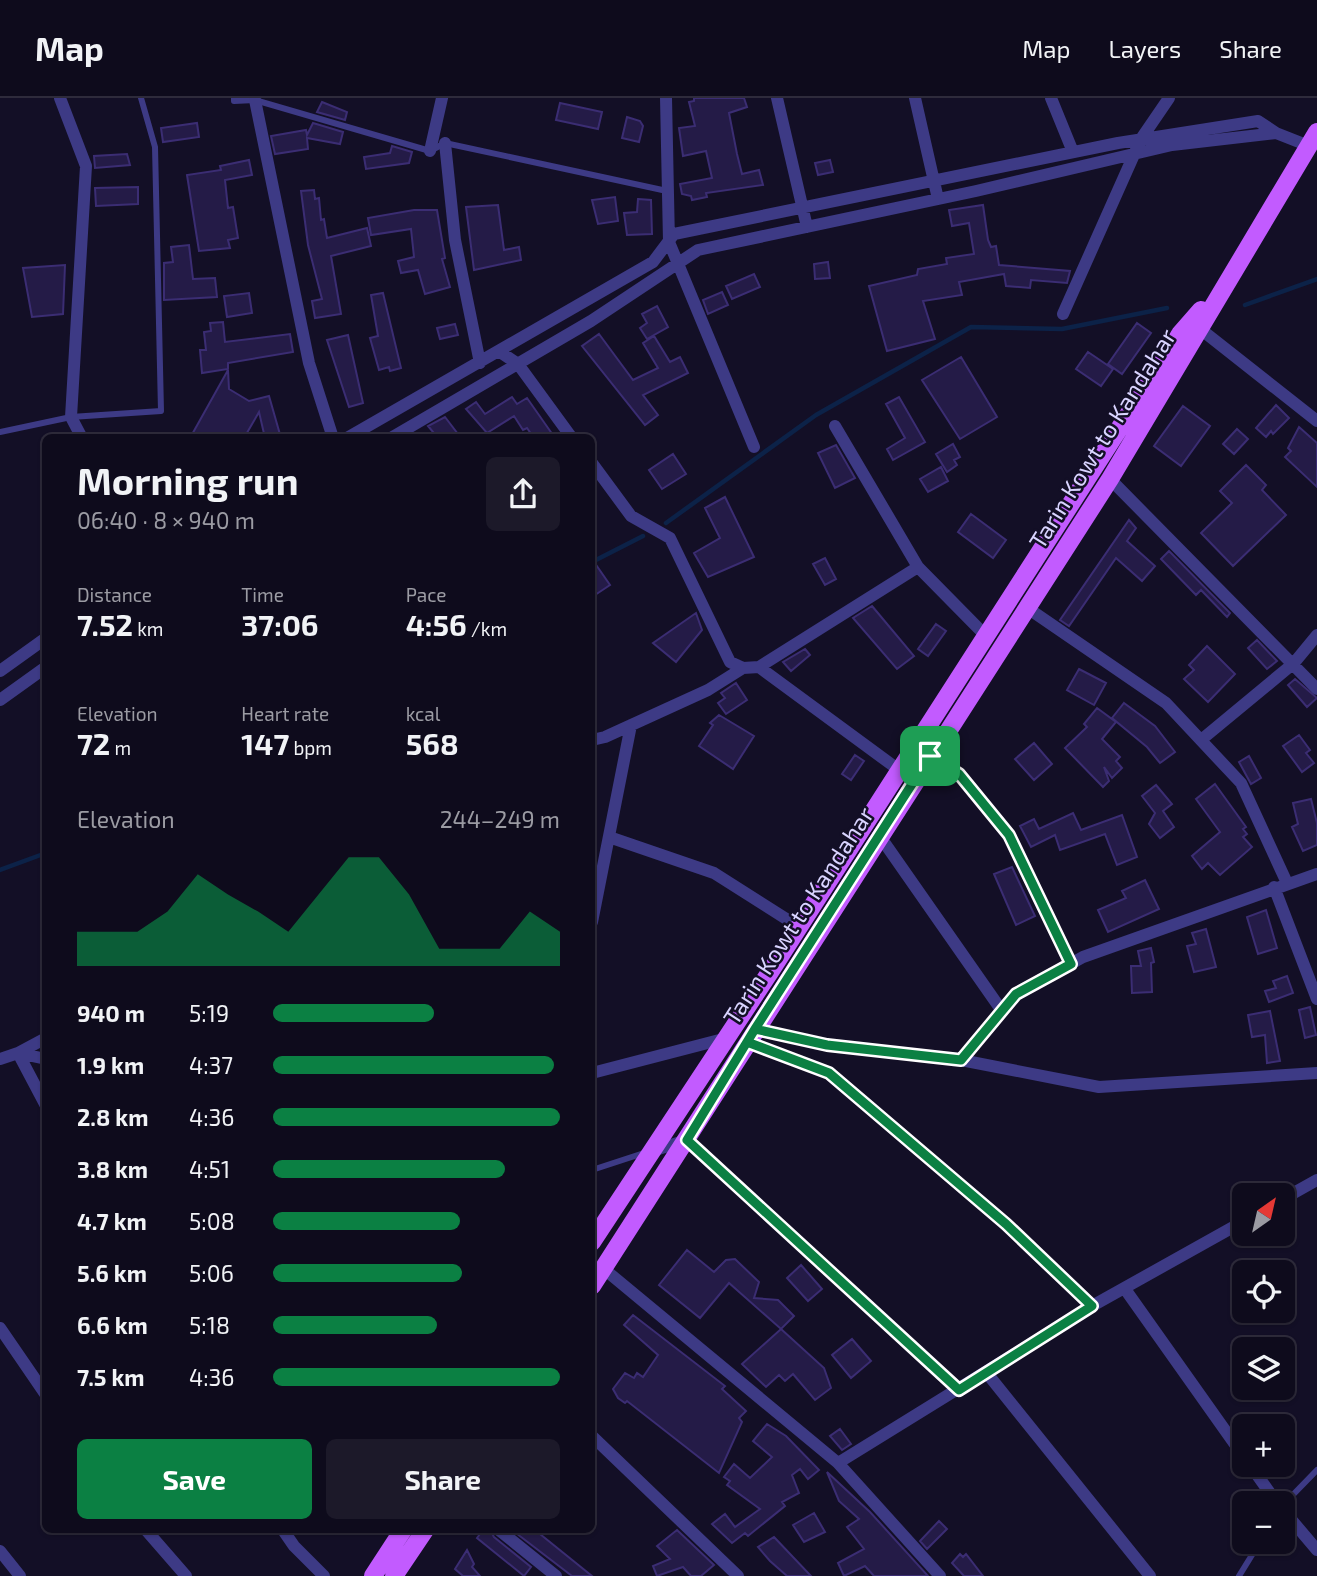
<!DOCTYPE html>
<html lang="en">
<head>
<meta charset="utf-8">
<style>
	:root { --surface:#0e0b1c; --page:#1c1929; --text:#f1f3f6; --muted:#9b9ba3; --line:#2e2b3b; --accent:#0b8043 }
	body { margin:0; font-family:"Exo 2",sans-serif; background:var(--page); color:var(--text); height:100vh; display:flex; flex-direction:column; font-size:26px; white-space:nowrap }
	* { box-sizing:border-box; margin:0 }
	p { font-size:23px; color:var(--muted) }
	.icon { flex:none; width:38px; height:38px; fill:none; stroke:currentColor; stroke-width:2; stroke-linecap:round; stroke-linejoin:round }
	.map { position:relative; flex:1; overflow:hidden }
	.sheet { position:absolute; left:42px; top:336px; width:553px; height:1099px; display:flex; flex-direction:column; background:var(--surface); border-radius:10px; box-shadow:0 2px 5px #0004,0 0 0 2px var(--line) }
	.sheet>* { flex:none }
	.needle { width:46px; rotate:34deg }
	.buttons { position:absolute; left:1232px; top:1085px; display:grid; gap:14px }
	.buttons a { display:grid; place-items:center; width:63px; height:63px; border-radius:10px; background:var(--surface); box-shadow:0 2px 5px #0004,0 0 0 2px var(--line); font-size:35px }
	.pin { position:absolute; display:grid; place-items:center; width:60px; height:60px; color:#fff; margin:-30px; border-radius:14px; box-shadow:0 4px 10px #0006 }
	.round { display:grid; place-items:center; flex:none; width:74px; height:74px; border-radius:10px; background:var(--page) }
	.overview { display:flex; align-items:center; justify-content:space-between; height:119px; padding:0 35px }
	h1 { font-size:38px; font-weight:700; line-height:52px }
	.figures { display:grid; grid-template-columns:repeat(3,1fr); gap:10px; height:119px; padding:7px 35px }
	.figures div { display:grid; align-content:center }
	.figures b { font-size:30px; font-weight:700 }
	.figures small { font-size:19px; font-weight:400 }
	.figures p { font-size:19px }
	.chart { height:196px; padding:14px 35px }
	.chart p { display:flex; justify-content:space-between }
	.chart svg { width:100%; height:126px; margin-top:7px; fill:var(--accent); opacity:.7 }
	.button { display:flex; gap:14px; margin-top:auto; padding:14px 35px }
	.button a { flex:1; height:80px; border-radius:10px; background:var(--accent); color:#fff; font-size:28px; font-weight:700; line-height:80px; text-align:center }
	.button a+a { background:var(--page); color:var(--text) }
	ul { padding:0 35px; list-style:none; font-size:23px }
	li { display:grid; grid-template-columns:112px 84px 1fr; align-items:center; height:52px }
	li i { height:18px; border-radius:9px; background:var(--accent) }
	header { display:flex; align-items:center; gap:42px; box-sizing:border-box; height:98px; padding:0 35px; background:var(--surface); border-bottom:2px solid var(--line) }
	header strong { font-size:33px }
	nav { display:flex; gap:38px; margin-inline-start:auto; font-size:24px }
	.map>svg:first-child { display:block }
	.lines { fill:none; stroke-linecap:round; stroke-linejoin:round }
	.stream { stroke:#0c2248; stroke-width:4.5 }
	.building { fill:#241b47; stroke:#3b2d73; stroke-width:2 }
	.lane { stroke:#3d3a85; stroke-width:6 }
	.street { stroke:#3d3a85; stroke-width:12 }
	.primary { stroke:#c25bff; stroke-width:18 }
	.route-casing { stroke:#fff; stroke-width:14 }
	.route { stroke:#0b8043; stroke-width:9 }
	.labels { text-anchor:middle; stroke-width:5; stroke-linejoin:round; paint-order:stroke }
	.street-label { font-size:24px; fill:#d9d4ff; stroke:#130f26 }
</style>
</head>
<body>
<header>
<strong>Map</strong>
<nav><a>Map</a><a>Layers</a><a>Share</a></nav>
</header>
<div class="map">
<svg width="1317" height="1478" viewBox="0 0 1317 1478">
	<rect width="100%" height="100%" fill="#130f26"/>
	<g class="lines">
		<path class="stream" d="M1245 207 1317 181
			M666 425 816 317 971 229 1062 231 1167 210
			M592 464 643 438
			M0 772 46 755"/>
	</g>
	<path class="building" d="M694 0H744L747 9 729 15 737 56 742 76 759 72 763 87 706 95 707 99 692 102 691 98 682 96 680 86 712 80 706 53 683 58 679 30 695 28 689 4 694 3Z
		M322 4 347 14 345 22 317 14Z
		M560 5 602 14 598 31 556 22Z
		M627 19 640 23 643 28 639 44 622 40Z
		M197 25 199 39 163 44 161 30Z
		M313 25 343 34 340 46 307 40 308 51 275 56 271 38 306 32 307 37Z
		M392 48 412 54 409 65 366 71 364 59 390 55Z
		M127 56 130 67 95 70 94 58Z
		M249 62 252 77 225 82 228 110 233 109 238 140 228 142 230 150 199 153 187 77 221 72 220 68Z
		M830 62 833 74 818 77 815 65Z
		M138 89V106L96 108 95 90Z
		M314 92 315 101 319 100 321 122 324 121 327 140 367 130 371 148 331 158 341 216 315 220 312 203 322 201 308 147 301 93Z
		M615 99 618 123 598 126 592 102Z
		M638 101 651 102 652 136 627 137 624 115 637 114Z
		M498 107 504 152 519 149 521 162 474 172 466 109Z
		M983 107 988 142 991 149 996 148 999 167 1070 173 1067 185 1031 182 1030 190 1006 188 1004 176 959 184 962 197 923 203 935 241 887 253 869 188 917 177 918 171 947 166 946 160 974 156 969 125 952 128 949 112Z
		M414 112H437L445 160 442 161 450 189 425 196 418 172 401 175 398 163 414 159 411 131 371 137 368 120Z
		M189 147 193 181 215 180 217 199 164 202V165L173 164 171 149Z
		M828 164 830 180 815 181 814 166Z
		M65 167 63 216 32 219 23 170Z
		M754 176 760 189 732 201 726 188Z
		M722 194 728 207 708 216 703 202Z
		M249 195 252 215 227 219 224 198Z
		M383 195 401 270 390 273 389 269 379 272 370 240 378 238 371 197Z
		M657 208 668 229 647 241 640 230 647 225 642 216Z
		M223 224 225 244 290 236 293 254 228 265V271L202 275 200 252H206L204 234 211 233 210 225Z
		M1137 225 1151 235 1122 276 1108 266Z
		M455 226 458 237 440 241 437 230Z
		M599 236 633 282 658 270 643 245 654 238 670 264 680 259 688 275 643 297 658 317 645 327 582 248Z
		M348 237 363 305 349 309 327 242Z
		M1088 254 1113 271 1101 288 1076 271Z
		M961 259 997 319 960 341 922 282Z
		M228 272 229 291 249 303 269 298 281 340H265L259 314 244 340H190Z
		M512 299 517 306 527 300 555 340H534L527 330 523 332 514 318 487 335 466 311 476 304 485 316Z
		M899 299 925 344 893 362 887 351 905 340 886 306Z
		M1276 307 1289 320 1273 336 1271 333 1266 339 1256 330Z
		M1183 308 1210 328 1181 368 1154 348Z
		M445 319 461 340H438L428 328Z
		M1299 329 1317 345V389L1285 359 1291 353 1288 350Z
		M1237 331 1248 341 1234 356 1223 346Z
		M953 346 960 359 954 362 957 367 947 374 936 356Z
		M836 347 855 380 835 390 818 355Z
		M673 356 686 376 662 391 649 372Z
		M1246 367 1266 387 1262 392 1286 417 1233 468 1201 435 1232 405 1220 393Z
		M941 369 948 383 928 394 920 381Z
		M725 399 754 459 708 479 694 455 720 440 705 410Z
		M971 416 1006 442 993 460 958 434Z
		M1129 422 1136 430 1127 443 1155 468 1142 483 1116 460 1069 528 1060 522Z
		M1169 453 1230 515 1227 519 1201 492 1196 497 1161 461Z
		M825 460 836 481 825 487 813 466Z
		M592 461 610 487 592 499Z
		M872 508 914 558 897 571 853 520Z
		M696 515 702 532 676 564 653 545Z
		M936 526 946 533 928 558 918 551Z
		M1257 542 1277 563 1267 571 1248 550Z
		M1207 548 1235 576 1208 604 1184 581 1194 572 1189 567Z
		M805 551 810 557 791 573 783 564Z
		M1079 571 1106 585 1094 607 1067 592Z
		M1295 581 1317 600 1307 609 1288 587Z
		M736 585 747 602 726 616 718 605 725 600 721 595Z
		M1124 605 1155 628 1175 654 1160 665 1147 649 1112 620Z
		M1097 610 1116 624 1102 641 1120 659 1116 663 1122 670 1112 680 1104 669 1109 683 1103 689 1065 650 1087 629 1084 626Z
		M719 617 754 638 733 671 699 648 713 627 710 625Z
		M1299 637 1310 652 1306 655 1314 665 1302 674 1283 648Z
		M1034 645 1052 666 1034 682 1015 661Z
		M855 657 864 663 851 682 842 676Z
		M1249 658 1261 680 1251 686 1239 664Z
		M1215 686 1246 729 1243 731 1247 736 1243 739 1252 749 1220 777 1208 765 1202 771 1192 758 1220 734 1196 701Z
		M1156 687 1172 706 1163 713 1174 729 1160 740 1149 726 1155 715 1142 698Z
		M1311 701 1317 725V747L1303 753 1292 729 1298 726 1293 705Z
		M1073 715 1081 732 1122 717 1137 759 1117 767 1105 736 1060 752 1055 737 1031 749 1020 728 1034 721 1039 731Z
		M1012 769 1035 818 1016 827 994 776Z
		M1145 782 1159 811 1108 834 1098 812 1126 800 1122 793Z
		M1266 812 1277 850 1258 856 1247 819Z
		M1206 831 1216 869 1194 874 1187 848 1196 846 1192 835Z
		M1151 850 1154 864 1151 865 1152 894 1132 895 1131 868H1141L1138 853Z
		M1287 878 1293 895 1269 904 1265 893 1276 890 1273 883Z
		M1310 909 1316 937 1305 940 1299 912Z
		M1270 913 1280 963 1267 965 1265 937 1252 939 1248 917Z
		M687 1152 714 1174 726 1162 735 1161 759 1184 754 1200 778 1202 794 1218 781 1231 729 1185 700 1220 659 1187Z
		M801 1167 822 1191 808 1203 787 1180Z
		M633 1217 725 1288 722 1291 746 1313 739 1320 742 1324 719 1375 627 1303 625 1305 618 1300 613 1291 625 1275 634 1280 637 1275 643 1279 658 1257 624 1227Z
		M781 1231 824 1270 831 1290 815 1302 793 1276 785 1283 779 1277 766 1289 742 1266Z
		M852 1241 871 1263 851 1280 832 1257Z
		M767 1326 786 1338 819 1372 808 1381 800 1371 792 1377 799 1395 782 1404 785 1408 748 1438 745 1435 732 1445 712 1426 725 1416 735 1429 760 1411 727 1387 730 1383 724 1379 734 1366 750 1380 772 1359 753 1343Z
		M840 1331 851 1346 842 1352 830 1338Z
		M827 1374 870 1414 928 1478H874L865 1468 844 1478 838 1465 864 1451 847 1429 859 1421 839 1403Z
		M814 1415 825 1434 804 1444 793 1427Z
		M939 1423 947 1431 927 1451 920 1443Z
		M483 1432H490L494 1439 531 1469 524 1478 477 1440Z
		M512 1432H535L592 1478H572Z
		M677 1432 714 1467 701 1478H691L683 1469 657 1478 653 1468 670 1461 657 1448Z
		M774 1439 811 1478H787L770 1463 758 1449Z
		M467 1452 474 1466 472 1469 480 1478H463L455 1471Z
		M960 1456 963 1459 966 1456 983 1478H964L952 1465Z"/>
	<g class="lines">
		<path class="lane" d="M234 0V3L255 2 430 53 445 45 667 93
			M0 334 71 319 161 313 155 49 141 0
			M592 1072 647 1054
			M1283 1407 1317 1372
			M1239 1478 1260 1444"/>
		<path class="street" d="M60 0 86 68 71 319 82 340
			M666 0 669 144 754 349
			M777 0 807 129
			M915 0 938 101
			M1051 0 1073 54
			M255 2 309 265 333 340
			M445 45 455 142 480 265
			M430 53 442 0
			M1063 216 1141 41 1169 0
			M1194 226 1317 323
			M500 254 518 266 572 340
			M835 328 918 469 985 537
			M347 340 653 164 674 136 1118 45 1258 23 1276 35 1309 48
			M391 340 591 223 698 152 976 93 1172 47 1276 35
			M592 365 631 418 670 440 730 564 743 570 759 569 899 672
			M1110 381 1317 591
			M1026 509 1166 605 1241 685 1287 785
			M759 569 918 469
			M0 573 46 540
			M0 602 46 569
			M592 642 605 639 708 592 743 570
			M1201 642 1294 565 1317 537
			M930 658 959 676 1009 737 1071 866
			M879 737 1002 913
			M609 739 714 775 799 829
			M1274 789 1317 901
			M592 824 631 627
			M755 931 827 947 961 962 1099 989 1317 975
			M46 940 18 955 46 1008
			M747 944 829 975 1006 1126 1092 1208
			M0 961 18 955 46 961
			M961 962 1016 896 1083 859 1317 776
			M592 975 727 940
			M652 1053 687 1042 959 1292
			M1283 1101 1317 1082
			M604 1171 838 1365 940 1478
			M1125 1191 1244 1359
			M0 1230 46 1297
			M986 1274 1150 1478
			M592 1338 738 1478
			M838 1365 1092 1208 1244 1123
			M1250 1367 1277 1405
			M1283 1412 1317 1452
			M146 1432 186 1478
			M283 1432 294 1448 324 1478
			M499 1432 556 1478
			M0 1453 20 1478"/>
		<path class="primary" d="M592 1144 770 874 1180 236 1201 212
			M592 1188 1110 381 1317 34
			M373 1478 403 1432
			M394 1478 425 1432"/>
	</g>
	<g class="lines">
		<defs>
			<path id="route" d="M930 658 755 931 747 944 687 1042 959 1292 1092 1208 1006 1126 829 975 747 944 755 931 827 947 961 962 1016 896 1071 866 1009 737 959 676 930 658"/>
		</defs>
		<use href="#route" class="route-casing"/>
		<use href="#route" class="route"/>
	</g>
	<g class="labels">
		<g class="street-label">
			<text transform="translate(1103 341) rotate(-58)" y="8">Tarin Kowt to Kandahar</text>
			<text transform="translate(799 818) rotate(-57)" y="8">Tarin Kowt to Kandahar</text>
		</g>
	</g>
</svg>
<div class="buttons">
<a><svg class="needle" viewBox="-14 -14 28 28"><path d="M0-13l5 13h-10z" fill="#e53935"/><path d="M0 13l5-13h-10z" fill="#9b9ba3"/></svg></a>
<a><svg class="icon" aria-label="locate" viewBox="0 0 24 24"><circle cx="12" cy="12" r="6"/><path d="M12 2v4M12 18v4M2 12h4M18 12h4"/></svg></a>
<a><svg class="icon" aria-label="layers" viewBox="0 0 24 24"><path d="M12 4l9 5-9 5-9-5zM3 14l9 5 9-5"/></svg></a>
<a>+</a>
<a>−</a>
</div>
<div class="pin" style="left:930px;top:658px;background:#1e9e55"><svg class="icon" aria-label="arrive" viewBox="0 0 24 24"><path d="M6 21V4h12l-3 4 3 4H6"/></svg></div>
<section class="sheet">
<div class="overview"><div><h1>Morning run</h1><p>06:40 · 8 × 940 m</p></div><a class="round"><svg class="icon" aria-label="share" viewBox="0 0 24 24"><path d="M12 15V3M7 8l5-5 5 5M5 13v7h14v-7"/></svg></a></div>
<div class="figures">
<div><p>Distance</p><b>7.52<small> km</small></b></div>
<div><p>Time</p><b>37:06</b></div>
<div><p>Pace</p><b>4:56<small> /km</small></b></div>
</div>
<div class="figures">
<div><p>Elevation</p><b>72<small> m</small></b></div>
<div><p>Heart rate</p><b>147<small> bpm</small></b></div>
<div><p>kcal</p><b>568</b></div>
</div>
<div class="chart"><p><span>Elevation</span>244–249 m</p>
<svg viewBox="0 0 160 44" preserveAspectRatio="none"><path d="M0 44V32L10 32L20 32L30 25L40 12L50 19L60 25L70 32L80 19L90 6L100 6L110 19L120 38L130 38L140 38L150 25L160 32V44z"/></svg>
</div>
<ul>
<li><b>940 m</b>5:19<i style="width:56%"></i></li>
<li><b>1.9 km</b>4:37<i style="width:98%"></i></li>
<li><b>2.8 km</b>4:36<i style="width:100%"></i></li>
<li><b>3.8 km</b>4:51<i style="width:81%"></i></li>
<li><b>4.7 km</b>5:08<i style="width:65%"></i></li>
<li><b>5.6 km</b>5:06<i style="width:66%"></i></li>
<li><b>6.6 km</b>5:18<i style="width:57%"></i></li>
<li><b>7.5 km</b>4:36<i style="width:100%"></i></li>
</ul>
<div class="button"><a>Save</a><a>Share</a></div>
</section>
</div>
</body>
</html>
